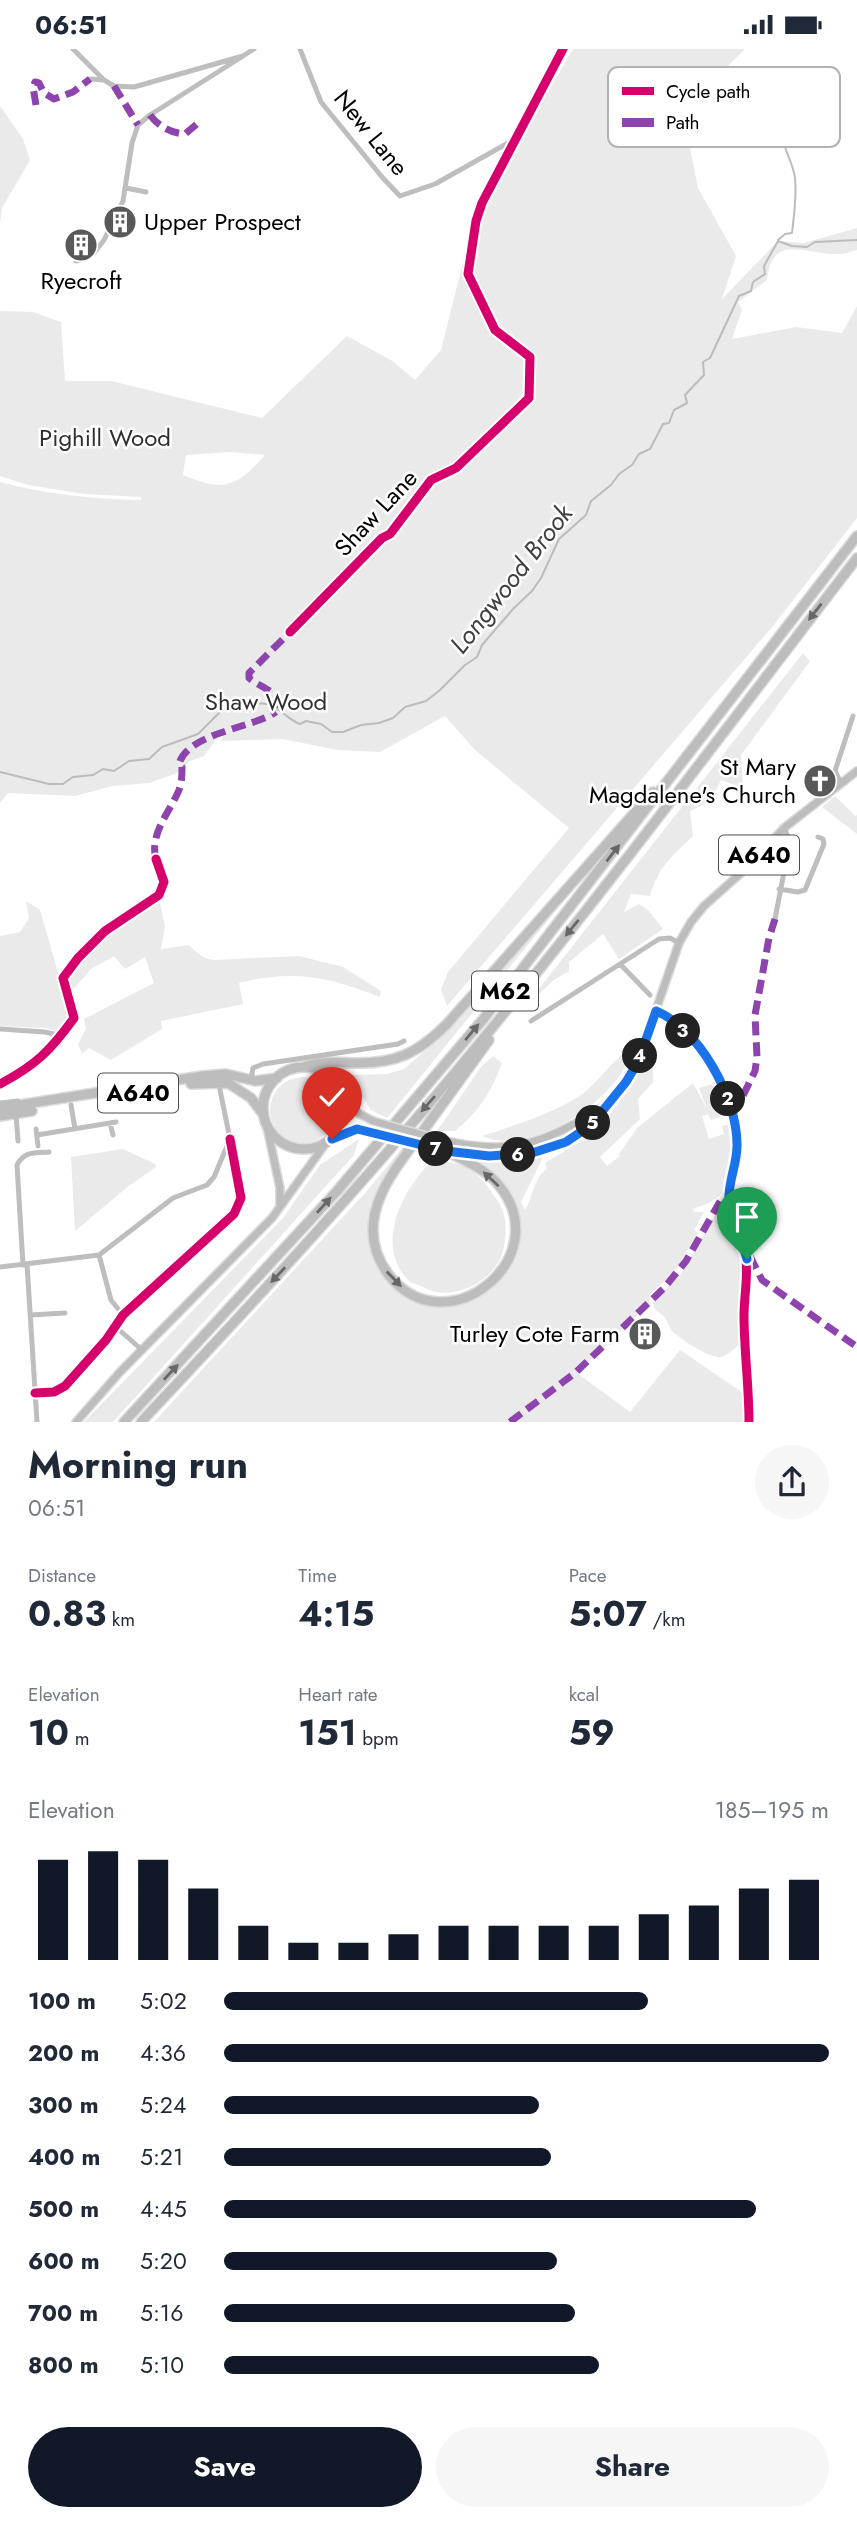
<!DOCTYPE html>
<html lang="en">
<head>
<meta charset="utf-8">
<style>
	:root { --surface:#fff; --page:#f6f6f7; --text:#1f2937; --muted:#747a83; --accent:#111827 }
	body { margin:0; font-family:Jost,sans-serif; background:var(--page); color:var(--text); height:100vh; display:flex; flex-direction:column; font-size:26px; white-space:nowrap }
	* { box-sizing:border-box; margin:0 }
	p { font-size:23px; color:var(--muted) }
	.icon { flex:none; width:38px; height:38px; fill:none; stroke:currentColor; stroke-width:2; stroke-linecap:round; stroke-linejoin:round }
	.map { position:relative; height:1373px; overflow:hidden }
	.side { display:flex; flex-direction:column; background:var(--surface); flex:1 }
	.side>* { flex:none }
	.pin { position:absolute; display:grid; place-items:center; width:60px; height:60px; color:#fff; margin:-72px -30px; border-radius:50% 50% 50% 0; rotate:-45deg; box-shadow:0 0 7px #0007 }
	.pin .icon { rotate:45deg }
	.km { position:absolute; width:35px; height:35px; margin:-18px; border-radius:50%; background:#222; color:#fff; font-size:19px; line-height:35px; text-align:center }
	.round { display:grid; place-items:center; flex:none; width:74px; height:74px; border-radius:37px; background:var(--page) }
	.overview { display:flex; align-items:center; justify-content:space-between; height:119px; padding:0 28px }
	h1 { font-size:38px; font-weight:700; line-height:52px }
	.stats { display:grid; grid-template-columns:repeat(3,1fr); gap:10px; height:119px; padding:7px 28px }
	.stats div { display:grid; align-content:center }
	.stats b { font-size:35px; font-weight:700 }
	.stats small { font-size:19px; font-weight:400 }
	.stats p { font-size:19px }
	.chart { height:196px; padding:14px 28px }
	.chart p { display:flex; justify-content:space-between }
	.chart svg { width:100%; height:126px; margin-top:7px; stroke:var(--accent); stroke-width:6 }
	.action { display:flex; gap:14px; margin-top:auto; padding:14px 28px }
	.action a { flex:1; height:80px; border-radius:42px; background:var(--accent); color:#fff; font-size:28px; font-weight:700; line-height:80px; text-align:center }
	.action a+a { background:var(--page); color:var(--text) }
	ul { padding:0 28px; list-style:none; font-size:23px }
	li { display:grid; grid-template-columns:112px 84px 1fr; align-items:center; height:52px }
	li i { height:18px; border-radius:9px; background:var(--accent) }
	.status { display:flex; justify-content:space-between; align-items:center; height:49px; padding:0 35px; background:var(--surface); direction:ltr }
	.status svg { height:19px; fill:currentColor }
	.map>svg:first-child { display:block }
	.green { fill:#eaeaea; fill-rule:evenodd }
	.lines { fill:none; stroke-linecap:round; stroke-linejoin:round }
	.stream { stroke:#bcbcbc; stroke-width:2 }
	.major-casing { stroke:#dbdbdb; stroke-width:10 }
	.highway-casing { stroke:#dbdbdb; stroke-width:12 }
	.minor { stroke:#bebebe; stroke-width:5 }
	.major { stroke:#bdbdbd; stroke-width:7 }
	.highway { stroke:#bdbdbd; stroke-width:9 }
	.major-bridge-casing { stroke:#dbdbdb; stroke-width:10; stroke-linecap:butt }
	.major-bridge { stroke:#bdbdbd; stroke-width:7 }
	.quiet { stroke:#8e44ad; stroke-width:7; stroke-dasharray:14 7; stroke-linecap:butt }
	.cycleway-casing { stroke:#fff; stroke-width:13 }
	.cycleway { stroke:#d6006c; stroke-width:9 }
	.oneway { fill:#686868 }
	.route-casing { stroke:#fff; stroke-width:14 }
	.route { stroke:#1a73e8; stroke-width:9 }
	.labels { text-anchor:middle; stroke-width:5; stroke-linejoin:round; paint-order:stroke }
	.shield { fill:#fff; stroke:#4c4c4c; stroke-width:2 }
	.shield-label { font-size:23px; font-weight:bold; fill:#000 }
	.street-label { font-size:24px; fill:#000; stroke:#fff }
	.poi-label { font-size:24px; fill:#000; stroke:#fff; text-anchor:end }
	.park-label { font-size:24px; fill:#2f2f2f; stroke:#fff }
	.water-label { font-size:26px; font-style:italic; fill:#404040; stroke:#fff }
	.key { fill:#fff; stroke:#b2b2b2; stroke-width:2 }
	.key-label { font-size:19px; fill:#000 }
</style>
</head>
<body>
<div class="status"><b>06:51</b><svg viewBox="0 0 49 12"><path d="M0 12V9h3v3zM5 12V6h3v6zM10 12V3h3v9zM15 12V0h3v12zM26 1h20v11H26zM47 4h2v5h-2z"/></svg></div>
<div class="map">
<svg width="857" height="1373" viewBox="0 0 857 1373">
	<rect width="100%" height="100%" fill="#fff"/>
	<path class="green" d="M573 0H745L715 30 734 57 689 94 698 139 736 207 722 250 778 192 804 194 857 179V201C850 203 842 206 835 205 804 205 772 184 767 231L738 253 742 261 732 290 796 278 842 284 857 257V469L773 577 447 957 441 941 448 923 569 779 475 701 445 667 380 703 338 701 282 690 221 692 226 677 204 707 190 712 177 724 149 734 112 737 75 747 8 744 0 754V433C46 445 93 450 141 451V448L84 445 28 436 0 427V262L33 263 61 273 65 332H111L262 369 347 287 394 313 415 331 441 301 475 165 487 154 535 65ZM230 403 265 406C236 439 224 443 183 426L186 406Z
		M0 57 23 90 30 111 2 159 0 174Z
		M803 604 810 612 741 706 743 739 721 731 711 752 690 762 693 787C671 808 659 817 650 847L631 845 624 863 639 855 649 862 663 880 619 910 603 885 569 913V922L554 931 523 960Z
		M835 747 855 767 857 766V785L822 758Z
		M159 850 165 877 161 900 189 896C196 903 203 910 214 911L299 907 343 918 381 942 380 948C330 928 293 920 239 934L243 955 161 972 162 980 111 1011 89 999 82 1005 78 995 86 980 84 970 154 934 145 908 125 920 114 907 91 920 71 943 66 928C91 895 126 874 159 850Z
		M26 852 40 861 71 968 59 983 46 979 0 977V887L20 883 29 869Z
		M561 855 387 1069 371 1061 348 1026 387 1025 404 1020 437 991Z
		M631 1000C624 1049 528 1109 482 1087 515 1076 549 1066 578 1048 598 1035 610 1012 631 1000Z
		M649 1003 653 1017V1033L638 1050 640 1070 600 1108 607 1117 620 1107 619 1105 637 1079 693 1034 707 1060 699 1039 713 1035 725 1066 711 1071 708 1065 702 1067 709 1090 724 1085 722 1077 731 1075C736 1090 732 1137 718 1148 711 1154 701 1157 693 1160L694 1163H704L694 1181 698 1184 675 1222 650 1246 649 1255 577 1324 630 1363 680 1301 746 1346 745 1373H154L366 1143 404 1097 409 1098 383 1135 373 1200 409 1246C425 1248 454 1255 468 1251 512 1239 532 1184 510 1145 502 1131 488 1122 475 1112L503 1113 544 1106 521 1153 525 1161C533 1148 534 1128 547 1120L545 1114C600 1082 621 1060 649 1003Z
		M493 1007 502 1014C492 1042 478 1064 455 1082H437L481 1018Z
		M270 1061a33 33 0 1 1 66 0a33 33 0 1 1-66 0Z
		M359 1090 354 1106 113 1373H84L283 1169 320 1116Z
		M123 1100 155 1115 156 1118 130 1136 75 1182 71 1108Z
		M433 1111C466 1113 479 1123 497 1151 507 1166 507 1180 504 1197 500 1226 465 1248 436 1243 431 1242 425 1239 421 1237 416 1235 410 1234 407 1230 374 1194 404 1138 433 1111Z
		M724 1151 742 1202 743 1291C738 1297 729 1306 721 1308 710 1310 681 1290 673 1283 669 1278 668 1273 665 1269 660 1262 653 1263 653 1253L680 1226Z"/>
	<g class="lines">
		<path class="stream" d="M778 191 785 185 792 184C794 166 797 147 795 129 793 112 781 97 782 82
			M0 723 49 735H63L73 728 93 726 103 720 114 722 129 712 149 710 162 698 198 685 229 654C246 662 252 652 267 655 277 656 288 671 300 675L306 672 321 675 332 683H343L361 676 379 674 393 669 405 658 426 652 440 641 465 616 477 608 482 596 514 559 532 542 541 529 559 490 586 466 591 452 611 436 619 425 632 416 639 405 650 400 663 375 669 374 674 361 687 354 685 346 704 326 703 313 710 309 739 247 751 242 753 233 765 225 764 217 778 192 792 197 807 198 815 193 857 191"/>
		<defs>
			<path id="major" d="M342 1043 354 1062 373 1072
				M267 1078 280 1139V1157
				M434 1089C505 1108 544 1097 604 1057
				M332 1090 357 1080 369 1082
				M435 1100 489 1107H513L566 1093 591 1076 626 1033 638 1013 679 894 691 873 704 857 751 815 784 779 857 722
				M76 1373 120 1323 272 1169 326 1094"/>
			<path id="highway" d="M303 1018C320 1012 335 1013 353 1014 395 1015 417 1005 447 975L653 743
				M263 1059a41 41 0 1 1 82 0a41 41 0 1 1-82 0Z
				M191 1035 228 1034 251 1049 263 1065
				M0 1059 202 1027 226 1025 255 1032 277 1029
				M0 1067 32 1062
				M446 1102C463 1111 483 1119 496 1133 562 1206 446 1301 388 1225 375 1207 370 1186 375 1164 382 1133 405 1107 423 1082 445 1052 467 1021 489 991
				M124 1373 337 1142 485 968 857 487
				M141 1373C248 1259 354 1145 454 1025 594 857 724 682 857 509"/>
		</defs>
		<use href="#major" class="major-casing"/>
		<use href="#highway" class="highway-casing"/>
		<path class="minor" d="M73 0 104 31
			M300 0 321 53 382 128 400 147 435 135 515 90
			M90 30 104 31 114 37 134 38 243 7 254 0
			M126 139 146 143
			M76 212 87 209 94 204 104 191 123 152 132 94 138 76 150 66 243 7
			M290 583 382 489 390 485 431 431 456 419 529 349 530 308 495 281 468 225 476 172 482 154 563 0
			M841 734 835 722 853 667
			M779 840 798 843 805 841 824 795 823 790 818 788
			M775 870 790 792 784 779
			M620 915 650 946
			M656 962C698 978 741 1052 737 1098 736 1117 726 1137 729 1156 732 1176 745 1192 746 1212 748 1230 744 1248 744 1266 744 1301 749 1337 749 1373
			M531 972 659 890 670 889 679 894
			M0 980 45 983 58 986 59 990
			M251 1031 253 1019 263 1015 398 995 404 992
			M0 1035C36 1016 50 1002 74 969L63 929 78 909 105 882 159 846 164 833 156 810
			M0 1054 18 1052
			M71 1056 75 1080
			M16 1065 18 1092
			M110 1074 113 1086
			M36 1080 38 1097
			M37 1086 116 1073
			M99 1206 111 1251 123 1266
			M27 1215 37 1373
			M23 1216 17 1116C24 1102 35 1104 49 1103
			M0 1218 99 1206 173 1149 207 1136 214 1128 230 1090 220 1041
			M30 1266 65 1264
			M116 1278 142 1301
			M35 1344 54 1343 65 1337 106 1291 123 1266 234 1165 241 1149 230 1090"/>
		<use href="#major" class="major"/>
		<use href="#highway" class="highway"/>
		<defs>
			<path id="major-bridge" d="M373 1072 434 1089
				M369 1082 435 1100"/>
		</defs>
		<use href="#major-bridge" class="major-bridge-casing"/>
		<use href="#major-bridge" class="major-bridge"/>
		<path class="quiet" d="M114 37 138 76
			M36 56 33 38 35 33 39 34 44 44 54 50 73 43 90 30
			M150 66C158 77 171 84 185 85L198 74
			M278 659 279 651C272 640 258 637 249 629V624L290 583
			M156 810C149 785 170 763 179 741 182 733 182 726 182 718L179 715C187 684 253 679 276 663
			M732 1064 738 1057 755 1022 757 1008 755 966 769 889 775 870
			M750 1207 762 1231 857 1298
			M510 1373 575 1324 664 1239 686 1212 722 1149 729 1144"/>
		<defs>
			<path id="cycleway" d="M290 583 382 489 390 485 431 431 456 419 529 349 530 308 495 281 468 225 476 172 482 154 563 0
				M656 962C698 978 741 1052 737 1098 736 1117 726 1137 729 1156 732 1176 745 1192 746 1212 748 1230 744 1248 744 1266 744 1301 749 1337 749 1373
				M0 1035C36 1016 50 1002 74 969L63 929 78 909 105 882 159 846 164 833 156 810
				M35 1344 54 1343 65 1337 106 1291 123 1266 234 1165 241 1149 230 1090"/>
		</defs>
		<use href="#cycleway" class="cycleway-casing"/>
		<use href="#cycleway" class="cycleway"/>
	</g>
	<defs><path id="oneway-solid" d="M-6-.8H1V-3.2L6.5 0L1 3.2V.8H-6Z" transform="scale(1.75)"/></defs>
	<g class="oneway">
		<use href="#oneway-solid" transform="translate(815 563) rotate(128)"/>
		<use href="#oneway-solid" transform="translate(613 804) rotate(-52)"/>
		<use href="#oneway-solid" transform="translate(572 879) rotate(129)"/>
		<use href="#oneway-solid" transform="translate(472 983) rotate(-50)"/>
		<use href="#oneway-solid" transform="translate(428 1055) rotate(131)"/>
		<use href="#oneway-solid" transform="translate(491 1130) rotate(-137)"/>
		<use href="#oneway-solid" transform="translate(324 1156) rotate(-48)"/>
		<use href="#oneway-solid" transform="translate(278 1226) rotate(133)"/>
		<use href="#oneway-solid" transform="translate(394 1230) rotate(46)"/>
		<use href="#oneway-solid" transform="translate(171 1323) rotate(-47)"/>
	</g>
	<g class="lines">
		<defs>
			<path id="route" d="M332 1090 357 1080 446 1102 489 1107 532 1104 566 1093 591 1076 626 1033 638 1013 656 962C699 979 737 1049 737 1095 738 1114 727 1134 729 1154 731 1173 742 1191 747 1210"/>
		</defs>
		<use href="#route" class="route-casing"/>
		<use href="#route" class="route"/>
	</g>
	<defs>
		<symbol id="building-disc" viewBox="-11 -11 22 22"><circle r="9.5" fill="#595959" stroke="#fff"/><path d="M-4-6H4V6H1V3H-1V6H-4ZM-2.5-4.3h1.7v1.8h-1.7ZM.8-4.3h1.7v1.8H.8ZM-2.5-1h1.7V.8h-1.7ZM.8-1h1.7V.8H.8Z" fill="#fff"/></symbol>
		<symbol id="church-disc" viewBox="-11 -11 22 22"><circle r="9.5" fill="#595959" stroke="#fff"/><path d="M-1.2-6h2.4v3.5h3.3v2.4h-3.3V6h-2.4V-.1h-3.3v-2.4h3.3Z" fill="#fff"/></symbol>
	</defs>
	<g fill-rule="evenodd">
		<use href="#building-disc" x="101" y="154" width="38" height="38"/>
		<use href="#building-disc" x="62" y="177" width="38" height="38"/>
		<use href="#church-disc" x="801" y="713" width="38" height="38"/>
		<use href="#building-disc" x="626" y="1266" width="38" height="38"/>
	</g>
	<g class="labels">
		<g class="shield">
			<rect x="719" y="786.5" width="80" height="39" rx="5"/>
			<rect x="472" y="922.5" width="66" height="39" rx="5"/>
			<rect x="98" y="1024.5" width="80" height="39" rx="5"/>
		</g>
		<g class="shield-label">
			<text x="759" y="814">A640</text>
			<text x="505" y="950">M62</text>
			<text x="138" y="1052">A640</text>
		</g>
		<g class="street-label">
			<text transform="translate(371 84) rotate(51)" y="8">New Lane</text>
			<text transform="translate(376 464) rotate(-47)" y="8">Shaw Lane</text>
		</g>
		<g class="poi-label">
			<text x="144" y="181" text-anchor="start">Upper Prospect</text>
			<text x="81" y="240" text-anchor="middle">Ryecroft</text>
			<text x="796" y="726">St Mary<tspan x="796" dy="28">Magdalene's Church</tspan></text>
			<text x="620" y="1293">Turley Cote Farm</text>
		</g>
		<g class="park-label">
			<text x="105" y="397">Pighill Wood</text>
			<text x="266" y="661">Shaw Wood</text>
		</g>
		<g class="water-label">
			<text transform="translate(511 530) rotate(-52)" y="9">Longwood Brook</text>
		</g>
	</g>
	<rect x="608" y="18" width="232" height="80" rx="10" class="key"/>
	<rect x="622" y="38" width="32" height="8" fill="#d6006c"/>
	<rect x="622" y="69" width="32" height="9" fill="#8e44ad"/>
	<g class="key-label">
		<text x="666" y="49">Cycle path</text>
		<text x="666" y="80">Path</text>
	</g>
</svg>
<div class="pin" style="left:747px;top:1210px;background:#1e9e55"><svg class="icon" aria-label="arrive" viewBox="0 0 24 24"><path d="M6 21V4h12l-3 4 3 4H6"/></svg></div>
<div class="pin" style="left:332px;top:1090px;background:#d93025"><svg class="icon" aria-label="check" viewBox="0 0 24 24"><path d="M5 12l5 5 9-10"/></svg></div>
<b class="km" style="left:728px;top:1050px">2</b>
<b class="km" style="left:683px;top:982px">3</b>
<b class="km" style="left:640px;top:1007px">4</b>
<b class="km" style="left:593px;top:1074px">5</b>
<b class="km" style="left:518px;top:1106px">6</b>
<b class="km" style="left:436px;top:1100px">7</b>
</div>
<section class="side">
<div class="overview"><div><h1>Morning run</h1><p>06:51</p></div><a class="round"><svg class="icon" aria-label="share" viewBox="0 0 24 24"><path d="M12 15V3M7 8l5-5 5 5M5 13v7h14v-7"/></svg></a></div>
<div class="stats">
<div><p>Distance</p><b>0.83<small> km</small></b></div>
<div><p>Time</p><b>4:15</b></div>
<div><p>Pace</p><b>5:07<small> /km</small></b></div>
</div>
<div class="stats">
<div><p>Elevation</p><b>10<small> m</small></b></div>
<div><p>Heart rate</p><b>151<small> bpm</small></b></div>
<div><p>kcal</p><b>59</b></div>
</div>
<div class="chart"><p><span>Elevation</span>185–195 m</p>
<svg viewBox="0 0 160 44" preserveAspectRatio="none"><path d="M5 44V9M15 44V6M25 44V9M35 44V19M45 44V32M55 44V38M65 44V38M75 44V35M85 44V32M95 44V32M105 44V32M115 44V32M125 44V28M135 44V25M145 44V19M155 44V16"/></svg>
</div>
<ul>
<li><b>100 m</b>5:02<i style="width:70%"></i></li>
<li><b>200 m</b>4:36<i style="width:100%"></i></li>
<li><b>300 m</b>5:24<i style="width:52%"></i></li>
<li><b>400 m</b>5:21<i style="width:54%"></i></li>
<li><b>500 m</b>4:45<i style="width:88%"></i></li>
<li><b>600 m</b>5:20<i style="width:55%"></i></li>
<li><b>700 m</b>5:16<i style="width:58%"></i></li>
<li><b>800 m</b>5:10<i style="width:62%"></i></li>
</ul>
<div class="action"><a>Save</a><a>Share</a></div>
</section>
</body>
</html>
